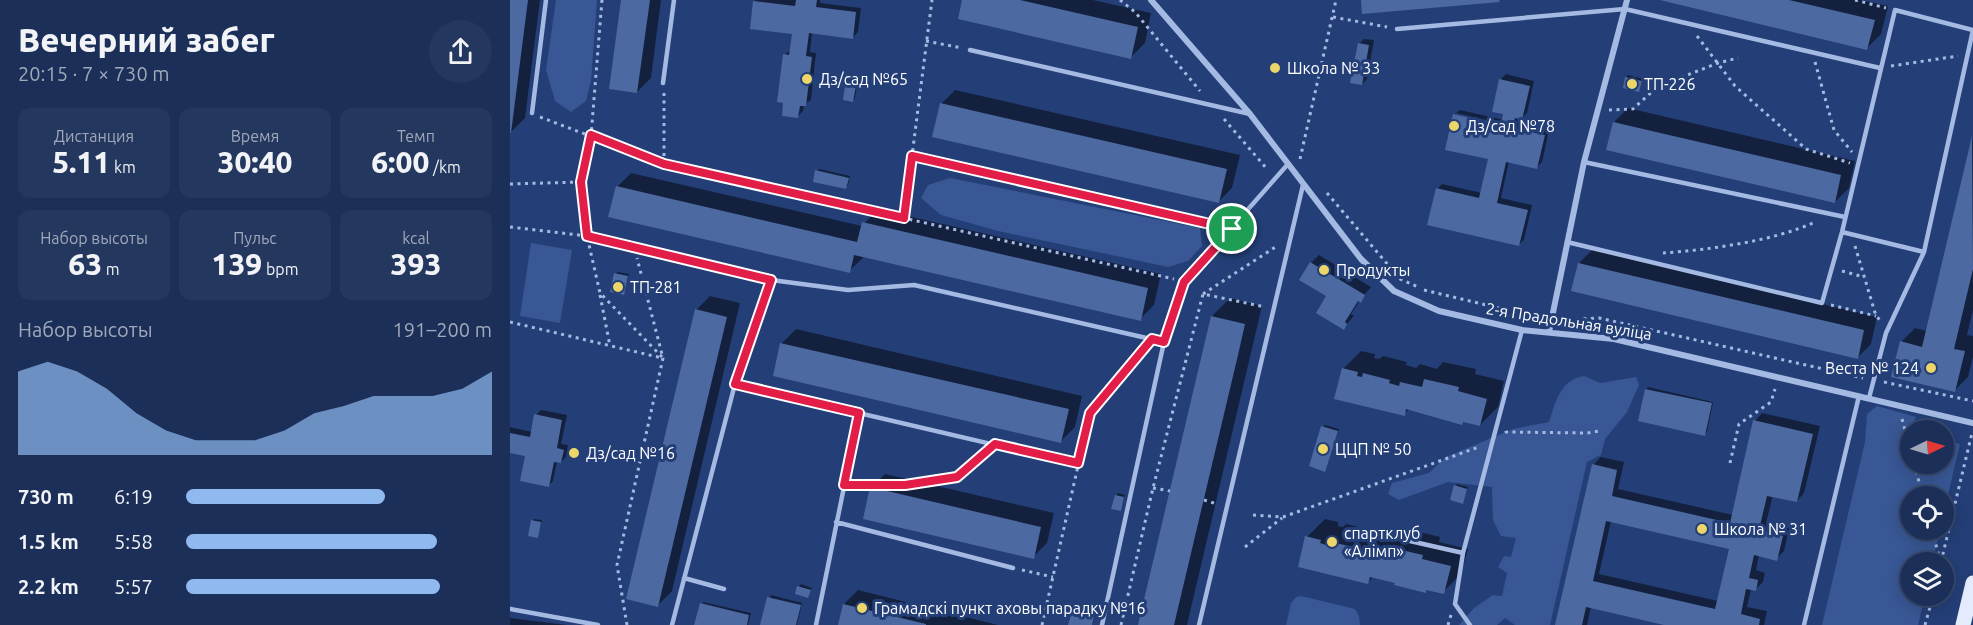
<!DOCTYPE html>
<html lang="ru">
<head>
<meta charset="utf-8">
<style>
	:root { --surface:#1b2f59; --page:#24375f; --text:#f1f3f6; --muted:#a0a9ba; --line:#394a6f; --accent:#90b9f0 }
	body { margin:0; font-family:Ubuntu,sans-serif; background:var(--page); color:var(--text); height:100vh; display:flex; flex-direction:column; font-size:22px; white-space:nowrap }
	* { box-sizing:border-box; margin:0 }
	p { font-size:20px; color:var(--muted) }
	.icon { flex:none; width:33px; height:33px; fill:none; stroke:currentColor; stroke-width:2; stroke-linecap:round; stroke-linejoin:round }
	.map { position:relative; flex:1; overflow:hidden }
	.drawer { display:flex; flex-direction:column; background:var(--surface); width:510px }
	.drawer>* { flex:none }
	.needle { width:39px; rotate:85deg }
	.buttons { position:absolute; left:1390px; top:420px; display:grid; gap:12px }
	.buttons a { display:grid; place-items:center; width:54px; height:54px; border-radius:50%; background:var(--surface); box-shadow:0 3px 15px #0003,0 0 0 2px var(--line); font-size:30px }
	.pin { position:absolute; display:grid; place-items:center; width:51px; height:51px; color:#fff; margin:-26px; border:3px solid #fff; border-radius:50%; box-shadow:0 2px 6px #0007 }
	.round { display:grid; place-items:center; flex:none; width:63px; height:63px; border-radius:32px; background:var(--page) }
	.summary { display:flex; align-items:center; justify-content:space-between; height:102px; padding:0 18px }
	h1 { font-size:33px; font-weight:800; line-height:45px }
	.metrics { display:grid; grid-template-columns:repeat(3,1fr); gap:9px; height:102px; padding:6px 18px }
	.metrics div { display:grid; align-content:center; border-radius:12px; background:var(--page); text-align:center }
	.metrics b { font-size:30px; font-weight:800 }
	.metrics small { font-size:16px; font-weight:400 }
	.metrics p { font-size:16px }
	.chart { height:168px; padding:12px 18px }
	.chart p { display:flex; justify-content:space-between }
	.chart svg { width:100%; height:108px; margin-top:6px; fill:var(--accent); opacity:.7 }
	ul { padding:0 18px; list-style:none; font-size:20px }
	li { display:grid; grid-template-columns:96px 72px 1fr; align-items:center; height:45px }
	li i { height:15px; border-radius:8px; background:var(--accent) }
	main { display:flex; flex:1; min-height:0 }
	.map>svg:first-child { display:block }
	.green { fill:#385794 }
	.shadow { fill:#0007; fill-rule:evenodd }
	.building { fill:#4d69a1; fill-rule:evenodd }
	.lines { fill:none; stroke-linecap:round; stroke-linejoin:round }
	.path { stroke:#a5bae3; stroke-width:3; stroke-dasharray:3 4.5; stroke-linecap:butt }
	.lane { stroke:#a5bae3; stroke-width:4.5 }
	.street { stroke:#a5bae3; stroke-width:6 }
	.primary { stroke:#e4ebfc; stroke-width:15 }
	.route-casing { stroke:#fff; stroke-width:12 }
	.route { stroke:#e11d48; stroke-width:8 }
	.poi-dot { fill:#ecd66a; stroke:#243f77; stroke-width:2 }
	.labels { text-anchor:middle; stroke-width:6; stroke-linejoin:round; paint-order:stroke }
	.poi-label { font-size:16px; fill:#fff; stroke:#243f77; text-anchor:start }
	.street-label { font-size:16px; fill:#fff; stroke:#243f77 }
</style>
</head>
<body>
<main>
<section class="drawer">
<div class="summary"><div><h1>Вечерний забег</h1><p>20:15 · 7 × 730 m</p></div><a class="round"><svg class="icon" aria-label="share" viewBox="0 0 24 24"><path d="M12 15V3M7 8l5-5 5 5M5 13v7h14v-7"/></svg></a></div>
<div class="metrics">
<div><p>Дистанция</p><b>5.11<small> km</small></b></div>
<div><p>Время</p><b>30:40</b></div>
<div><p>Темп</p><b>6:00<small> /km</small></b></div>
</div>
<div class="metrics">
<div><p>Набор высоты</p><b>63<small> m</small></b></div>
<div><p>Пульс</p><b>139<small> bpm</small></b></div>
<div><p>kcal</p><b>393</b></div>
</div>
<div class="chart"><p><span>Набор высоты</span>191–200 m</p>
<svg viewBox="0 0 160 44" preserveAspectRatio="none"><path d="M0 44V10L10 6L20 10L30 17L40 27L50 34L60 38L70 38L80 38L90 34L100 27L110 24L120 20L130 20L140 20L150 17L160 10V44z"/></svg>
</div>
<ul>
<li><b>730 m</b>6:19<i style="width:65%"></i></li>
<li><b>1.5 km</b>5:58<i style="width:82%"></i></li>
<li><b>2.2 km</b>5:57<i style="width:83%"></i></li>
</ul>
</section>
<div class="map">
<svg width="1463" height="625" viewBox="0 0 1463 625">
	<rect width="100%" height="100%" fill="#243f77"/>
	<path class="green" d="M46 0H87L81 81 76 101 61 112 45 101 36 70Z
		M440 178 690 228 692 246 678 261 658 267 488 231 431 215 411 198 418 185Z
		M21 243 62 250 50 323 10 316Z
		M1074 376 1090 383 1126 377 1129 385 1117 412 1095 439 1091 455 1077 462 1040 625H1005L995 618 987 625H949L964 608 983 595 992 596 997 573 988 567 994 556 1001 557 1006 538 991 536 983 520 982 487 938 482 889 500 878 494 882 483 919 473 936 457 1003 429 1039 422C1046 401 1050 380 1074 376Z
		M1367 406 1406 417 1401 429 1396 431 1401 433V464H1434V440L1450 444 1434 512V496H1401V530H1430L1422 562H1401V596H1415L1408 625H1312L1355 442 1357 414Z
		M791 596 845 609 849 616 850 625H776L781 603 786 597Z"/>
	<path class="shadow" d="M0 0H30L15 118 1 132Z
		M112 0H151L141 78 127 92Z
		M246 0H310V3L351 8 348 32 343 37 302 32 300 52 306 53 301 100 294 105 293 111 288 116 274 55 281 50 284 33 244 1Z
		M454 0H583L641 13 635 43 621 57Z
		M1153 0H1351L1378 6 1371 34 1357 48Z
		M854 39 864 40 857 79 852 84 849 44Z
		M996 74 1024 81 1017 113 1012 118 1008 117 1007 123 1039 130 1032 162 1027 167 999 161 991 198 1022 205 1014 240 1009 244 927 189 932 184 972 193 980 158 945 115 946 113V116L998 128V125L946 113 950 110 994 120 991 79Z
		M1118 75 1133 79 1129 91 1116 78Z
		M339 77 348 78 345 98 343 100 337 79Z
		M445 90 730 155 722 188 708 202 431 104Z
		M1118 108 1345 161 1339 188 1325 202 1104 122Z
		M1463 139V310L1457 335 1463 336V357L1458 377 1444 391 1391 342 1405 328 1417 331Z
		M309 169 340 176 338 185 336 187 307 171Z
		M121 173 352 226 367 209 651 274 644 305 630 319 354 257 339 271 107 187Z
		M1083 249 1367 317 1361 344 1347 358 1069 263Z
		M809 255 861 287 850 300 841 314 844 316 833 328 818 296 791 279 801 263Z
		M108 272 119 274 114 293 105 274Z
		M200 296 230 303 162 591 148 605 186 310Z
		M720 298 752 306 677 625H630L702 316Z
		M286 329 572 396 565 427 551 441 265 375 272 343Z
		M851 351 865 354 864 358 869 359 873 356 897 362 896 365 906 368 910 364 927 369 933 362 966 369 965 374 994 381 988 407 970 425 900 408 894 414 833 369Z
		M1138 387 1203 402 1197 432 1194 434 1136 389Z
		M31 410 57 415 51 444 58 445 56 457 51 462 47 461 43 481 38 486 17 455 0 452V427L22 432 26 415Z
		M1252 413 1310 426 1294 493 1287 501 1263 495 1256 523 1279 528 1274 551 1266 559 1249 555 1246 570 1255 573 1254 577 1253 582 1245 590 1241 589 1237 607 1257 611 1254 625H1161L1081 607 1077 625H1046L1083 465 1091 457 1114 462 1108 489 1223 515 1245 421ZM1101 521 1221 548 1208 601 1089 574Z
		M815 425 829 429 814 470 813 427Z
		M375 474 544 513 537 543 523 557 361 488Z
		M947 484 958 487 952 502 945 486Z
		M608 493 615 495 611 509 606 496Z
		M24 519 32 520 27 536 22 521Z
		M815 519 828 522V526L833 527 836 524 861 530 860 533 870 536 873 532 890 536 897 529 930 537 929 542 958 549 951 574 933 592 918 589 915 591 864 576 858 582 797 537Z
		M291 584 302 588 298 596 289 586Z
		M348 590 488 625H329L334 604Z
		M261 595 292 603 287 625H252Z
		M193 602 241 613 238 625H186Z
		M566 610 585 616 582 625H562Z
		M0 618 57 625H0Z"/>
	<path class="building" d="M0 0H18L1 133H0Z
		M111 0H140L127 93 99 89Z
		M286 0H307L306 7 346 12 343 39 299 33 296 56 302 57 296 106H290L288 118 272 116 273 103 267 102 273 54 279 55 282 34 240 29 243 1 285 6Z
		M452 0H510L628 27 621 59 448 19Z
		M851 0H989L990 2 852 14Z
		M1150 0H1279L1365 20 1357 50Z
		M848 43 859 45 852 85 840 83Z
		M1115 77 1132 81 1129 92 1113 88Z
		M336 79 347 80 343 102 333 100Z
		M989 79 1020 86 1012 120 1005 118 1003 128 1035 135 1027 169 996 162 987 203 1018 210 1009 246 917 225 926 188 969 198 978 159 935 150 943 114 991 125 993 114 982 112Z
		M430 103 717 169 709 203 422 137Z
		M1103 122 1331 175 1325 203 1096 150Z
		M1462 136 1463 269 1444 349 1455 351 1445 392 1381 377 1390 341 1412 347Z
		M305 170 339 178 336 189 303 182Z
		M106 186 347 242 352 222 638 288 631 321 344 255 340 273 98 217Z
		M800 262 855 295 851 303 848 301 835 322 837 324 834 330 806 313 816 296 789 280Z
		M1068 263 1354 330 1348 359 1061 291Z
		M104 273 118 276 114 295 100 292Z
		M185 309 217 317 148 607 116 599Z
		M701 316 735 324 728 355 664 625H628Z
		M270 343 559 409 551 443 263 376Z
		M832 368 848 372 847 376 852 377 853 373 880 380 879 383 889 386 890 382 912 387 914 379 949 387 948 391 977 399 970 426 953 422 952 425 896 409 895 416 824 399Z
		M1135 389 1202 403 1195 436 1128 421Z
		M24 414 52 420 47 448 54 450 51 463 44 462 39 487 10 481 15 456 0 453V433L20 437Z
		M1243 420 1303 434 1287 502 1257 496 1249 530 1273 536 1267 561 1244 555 1239 578 1248 580 1247 586 1246 591 1236 589 1231 614 1250 619 1249 625H1154L1076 607 1072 625H1045L1082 464 1107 470 1102 496 1220 523ZM1096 521 1219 549 1205 609 1083 581Z
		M811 426 828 431 815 472 799 466Z
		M944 485 957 489 953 504 940 500Z
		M360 487 531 527 524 559 353 519Z
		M605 495 614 497 611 511 601 509Z
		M21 520 31 522 28 538 18 536Z
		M795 536 811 540 810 543 816 545 817 541 843 547V551L853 553 854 549 876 555 878 547 913 555 912 559 941 566 934 594 916 590V593L884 585 885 583 860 577 858 584 788 567Z
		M287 586 301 590 298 598 285 594Z
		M257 597 291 605 286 625H250Z
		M190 603 239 615 237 625H184Z
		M333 604 416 624V625H328Z
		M562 612 584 617 582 625H558Z"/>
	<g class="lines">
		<path class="path" d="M92 0 81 136 71 182 77 236 90 293 152 357
			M610 0 625 12 690 91
			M1345 0 1376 8
			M823 17 877 27
			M1187 36 1225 86 1296 149 1340 163
			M416 41 452 48
			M1305 62 1324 130 1342 152
			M1381 66 1448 56
			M154 93V164L664 279
			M1099 110 1123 109 1147 87 1208 63 1228 58
			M30 117 154 164
			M714 119 757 169
			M402 156 418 161
			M790 159 826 0
			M0 184 71 182
			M817 193 890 279 908 287
			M394 218 422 0
			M0 227 77 236 114 245
			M1345 246 1366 316 1371 321
			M1153 253C1198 250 1264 241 1305 222
			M1332 271 1354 277
			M914 290 1030 318
			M693 294 767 246
			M90 295 100 346
			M1321 305 1366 316
			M1051 320 1089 318 1353 378
			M0 322 152 358
			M1374 382 1463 401
			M1392 419 1401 452
			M996 431V432L1077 433 1089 431
			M538 457 568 463
			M1220 463 1229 424 1261 402 1265 389
			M1404 464 1413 496
			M344 485H395L447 476 475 452
			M643 488 660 491
			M694 500 707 504
			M743 515 773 517 969 447
			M1422 530 1430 560
			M735 547 772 518
			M1431 562 1462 433
			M512 570 543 577
			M117 625 107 565 153 358 127 258
			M532 625 580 413 635 347
			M611 625 643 488 693 294 755 307
			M938 625 941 615
			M1415 625 1423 596"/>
		<path class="lane" d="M887 29 1115 9 1370 68
			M460 50 740 114
			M153 83 164 0
			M22 113 36 0
			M1074 162 1335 217
			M428 163 722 229
			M1332 232 1414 252
			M1057 242 1312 303 1332 232 1385 10 1463 30
			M124 248 261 280 225 384 162 625
			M261 280 338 290 404 285 654 342
			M225 384 528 455
			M1359 398 1376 333 1414 252 1463 30
			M326 522 503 568
			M869 534 953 553 1012 330
			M953 553 945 604 960 625
			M174 578 214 589
			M0 609 88 625
			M306 625 349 413
			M592 625 654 342 674 282 778 164
			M689 625 793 185
			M1294 625 1349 396"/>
		<path class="street" d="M641 0 740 114 851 259 884 291 929 311 1012 330 1104 339 1463 423
			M1039 332 1074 162 1117 0"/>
		<path class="primary" d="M1453 625 1463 583"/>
	</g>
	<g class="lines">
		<defs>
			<path id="route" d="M81 135 154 164 394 218 402 156 722 229 674 282 654 342 642 339 580 413 568 463 485 444 447 477 395 485H334L349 413 225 384 261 280 77 236 71 182Z"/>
		</defs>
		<use href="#route" class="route-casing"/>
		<use href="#route" class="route"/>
	</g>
	<g class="poi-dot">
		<circle cx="765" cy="68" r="6"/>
		<circle cx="297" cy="79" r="6"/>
		<circle cx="1122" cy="84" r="6"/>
		<circle cx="944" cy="126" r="6"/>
		<circle cx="814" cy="270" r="6"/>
		<circle cx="108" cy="287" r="6"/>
		<circle cx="1421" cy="368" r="6"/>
		<circle cx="813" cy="449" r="6"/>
		<circle cx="64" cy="453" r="6"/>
		<circle cx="1192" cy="529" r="6"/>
		<circle cx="822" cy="542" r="6"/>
		<circle cx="352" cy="608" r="6"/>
	</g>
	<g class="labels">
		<g class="poi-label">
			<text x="777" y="74">Школа № 33</text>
			<text x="309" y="85">Дз/сад №65</text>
			<text x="1134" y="90">ТП-226</text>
			<text x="956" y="132">Дз/сад №78</text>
			<text x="826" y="276">Продукты</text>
			<text x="120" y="293">ТП-281</text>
			<text x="1409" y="374" text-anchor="end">Веста № 124</text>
			<text x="825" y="455">ЦЦП № 50</text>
			<text x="76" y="459">Дз/сад №16</text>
			<text x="1204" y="535">Школа № 31</text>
			<text x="834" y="539">спартклуб<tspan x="834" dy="18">«Алімп»</tspan></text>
			<text x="364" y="614">Грамадскі пункт аховы парадку №16</text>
		</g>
		<g class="street-label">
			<text transform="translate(1059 321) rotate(9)" y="6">2-я Прадольная вуліца</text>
		</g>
	</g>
</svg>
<div class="buttons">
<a><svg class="needle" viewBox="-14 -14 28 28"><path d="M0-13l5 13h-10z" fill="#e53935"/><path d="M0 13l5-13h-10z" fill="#a0a9ba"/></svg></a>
<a><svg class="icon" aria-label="locate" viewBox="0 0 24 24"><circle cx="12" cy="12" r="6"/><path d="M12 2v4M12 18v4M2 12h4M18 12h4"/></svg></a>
<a><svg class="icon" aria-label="layers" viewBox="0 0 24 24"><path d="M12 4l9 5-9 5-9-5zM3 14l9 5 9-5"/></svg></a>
</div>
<div class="pin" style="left:722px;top:229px;background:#1e9e55"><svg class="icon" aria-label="arrive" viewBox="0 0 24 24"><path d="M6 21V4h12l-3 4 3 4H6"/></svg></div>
</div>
</main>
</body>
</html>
